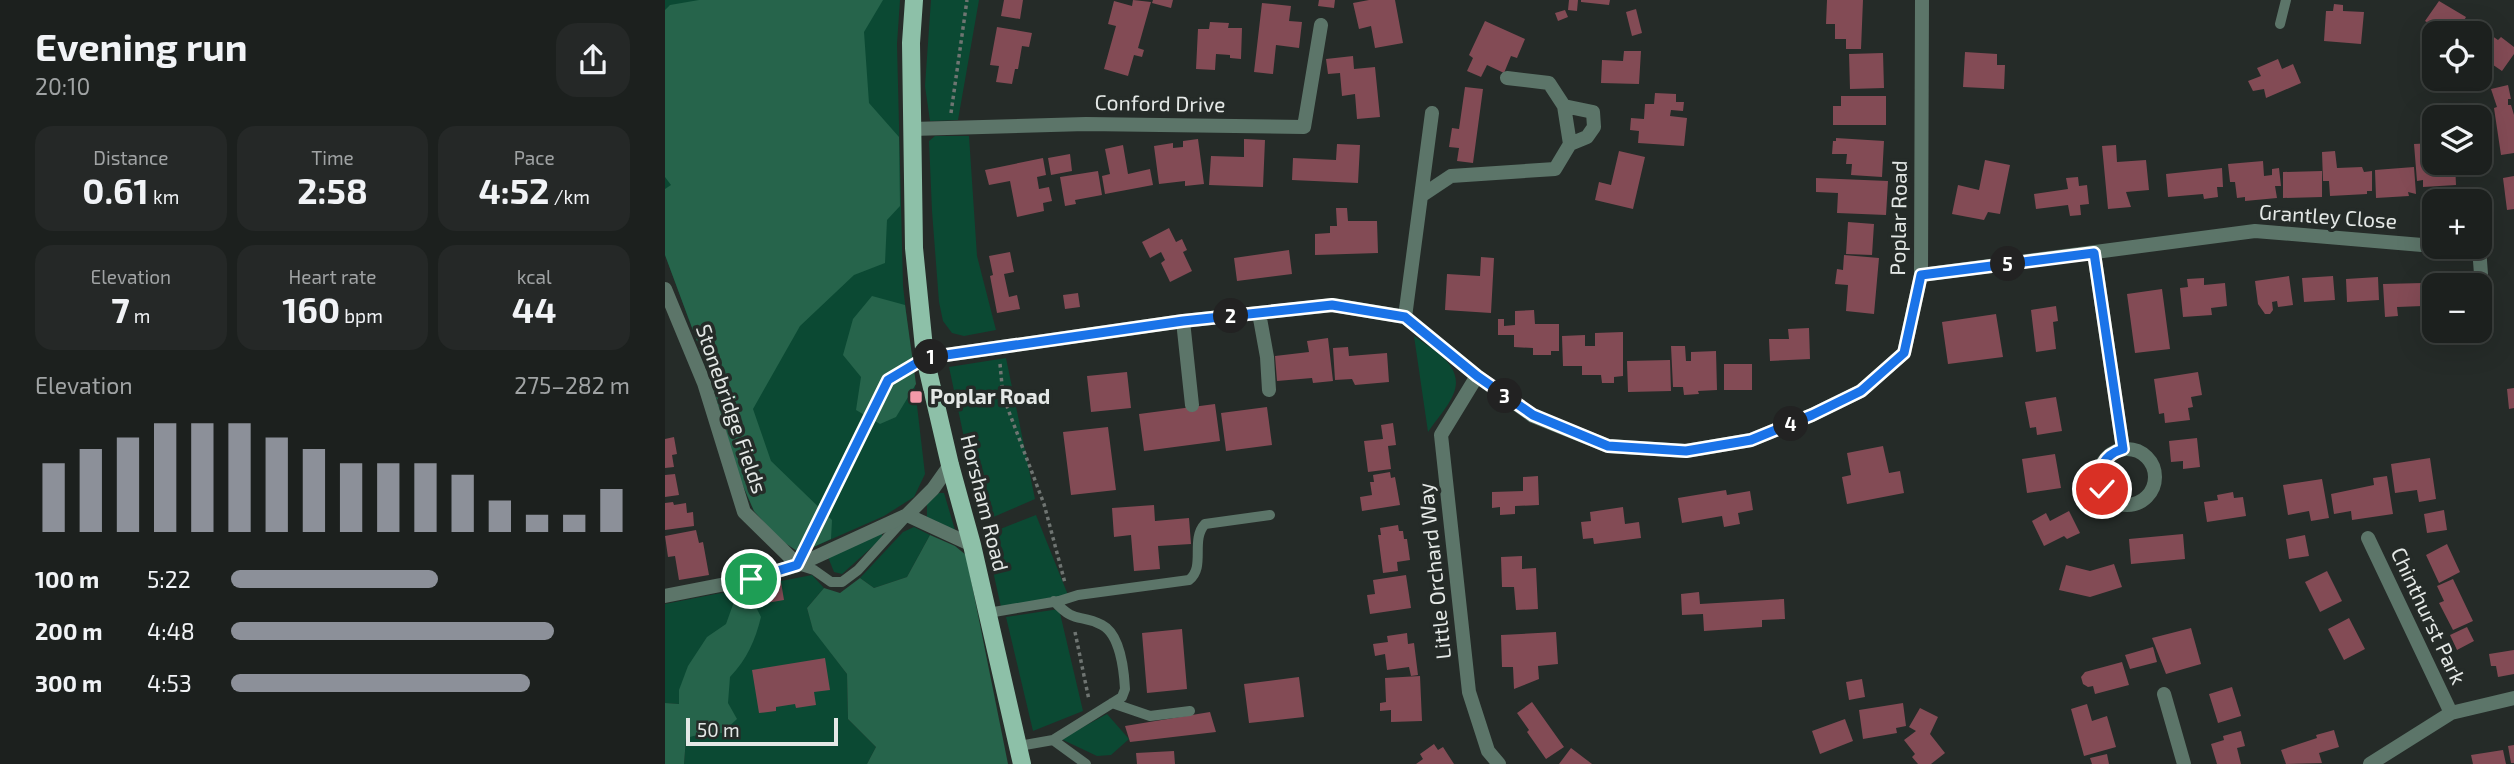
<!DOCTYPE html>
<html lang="en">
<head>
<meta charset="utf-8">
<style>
	:root { --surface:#1c201e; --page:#252827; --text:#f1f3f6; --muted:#a0a3a4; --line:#3a3e3c; --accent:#8c9099 }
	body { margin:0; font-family:"Exo 2",sans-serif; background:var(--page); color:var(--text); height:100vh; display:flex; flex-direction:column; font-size:26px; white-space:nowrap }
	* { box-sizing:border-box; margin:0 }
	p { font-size:23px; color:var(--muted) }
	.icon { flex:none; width:38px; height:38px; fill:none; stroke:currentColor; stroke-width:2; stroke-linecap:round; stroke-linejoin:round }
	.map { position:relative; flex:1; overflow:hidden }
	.drawer { display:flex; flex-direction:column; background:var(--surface); width:665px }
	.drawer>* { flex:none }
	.tools { position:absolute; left:1757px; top:21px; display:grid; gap:14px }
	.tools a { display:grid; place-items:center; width:70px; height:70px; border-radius:14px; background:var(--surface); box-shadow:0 7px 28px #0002,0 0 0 2px var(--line); font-size:35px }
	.scale { position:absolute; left:21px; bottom:18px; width:152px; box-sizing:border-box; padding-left:7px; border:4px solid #e4e8e6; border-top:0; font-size:19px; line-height:24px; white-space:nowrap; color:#e4e8e6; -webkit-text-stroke:5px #252b28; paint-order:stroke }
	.pin { position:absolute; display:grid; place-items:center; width:60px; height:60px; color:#fff; margin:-30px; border:4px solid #fff; border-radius:50%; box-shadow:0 2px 7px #0007 }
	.km { position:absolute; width:35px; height:35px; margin:-18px; border-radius:50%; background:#222; color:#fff; font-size:19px; line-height:35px; text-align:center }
	.round { display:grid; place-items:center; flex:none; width:74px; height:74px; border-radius:21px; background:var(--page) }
	.overview { display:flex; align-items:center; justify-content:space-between; height:119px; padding:0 35px }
	h1 { font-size:38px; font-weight:700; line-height:52px }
	.stats { display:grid; grid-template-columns:repeat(3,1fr); gap:10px; height:119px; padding:7px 35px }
	.stats div { display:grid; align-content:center; border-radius:18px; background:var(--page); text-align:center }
	.stats b { font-size:35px; font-weight:700 }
	.stats small { font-size:19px; font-weight:400 }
	.stats p { font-size:19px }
	.chart { height:196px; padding:14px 35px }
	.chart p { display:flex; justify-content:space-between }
	.chart svg { width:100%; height:126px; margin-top:7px; stroke:var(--accent); stroke-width:6 }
	ul { padding:0 35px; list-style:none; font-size:23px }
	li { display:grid; grid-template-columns:112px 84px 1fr; align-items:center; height:52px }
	li i { height:18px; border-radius:9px; background:var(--accent) }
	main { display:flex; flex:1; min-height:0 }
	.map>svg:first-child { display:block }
	.green { fill:#0b4933 }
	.forest { fill:#26644b }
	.building { fill:#834b55 }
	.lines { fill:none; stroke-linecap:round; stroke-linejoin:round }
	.path { stroke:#6f7572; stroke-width:3.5; stroke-dasharray:3.5 3.5; stroke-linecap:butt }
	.service { stroke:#5c7569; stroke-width:10 }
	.minor { stroke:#5c7569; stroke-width:14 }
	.primary { stroke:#8dc0a8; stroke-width:18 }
	.route-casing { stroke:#fff; stroke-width:14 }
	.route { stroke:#1a73e8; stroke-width:9 }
	.poi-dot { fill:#f39aa9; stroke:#252b28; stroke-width:2.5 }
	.labels { text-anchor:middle; stroke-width:7; stroke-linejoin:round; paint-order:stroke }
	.street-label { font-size:21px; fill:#e4e8e6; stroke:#252b28 }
	.poi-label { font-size:21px; font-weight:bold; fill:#e4e8e6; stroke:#252b28; text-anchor:start }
</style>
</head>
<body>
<main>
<section class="drawer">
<div class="overview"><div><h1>Evening run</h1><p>20:10</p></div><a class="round"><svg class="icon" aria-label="share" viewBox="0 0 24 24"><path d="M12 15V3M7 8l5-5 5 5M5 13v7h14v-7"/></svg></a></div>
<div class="stats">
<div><p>Distance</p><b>0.61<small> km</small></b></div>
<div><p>Time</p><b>2:58</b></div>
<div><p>Pace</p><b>4:52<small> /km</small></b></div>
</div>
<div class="stats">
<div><p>Elevation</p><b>7<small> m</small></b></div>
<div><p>Heart rate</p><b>160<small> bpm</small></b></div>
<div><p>kcal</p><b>44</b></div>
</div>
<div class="chart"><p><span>Elevation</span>275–282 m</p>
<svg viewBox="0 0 160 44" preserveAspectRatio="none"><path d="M5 44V20M15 44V15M25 44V11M35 44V6M45 44V6M55 44V6M65 44V11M75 44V15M85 44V20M95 44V20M105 44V20M115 44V24M125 44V33M135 44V38M145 44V38M155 44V29"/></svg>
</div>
<ul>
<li><b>100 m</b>5:22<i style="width:52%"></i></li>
<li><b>200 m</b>4:48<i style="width:81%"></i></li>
<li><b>300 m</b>4:53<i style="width:75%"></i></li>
</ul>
</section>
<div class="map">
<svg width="1849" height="764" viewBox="0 0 1849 764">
	<rect width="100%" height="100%" fill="#252b28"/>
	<path class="green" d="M0 0H235L232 44 238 286 260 474 249 497 219 516 135 553 89 511 72 472 46 379 0 255Z
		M266 0H314L293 120 265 121 260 86Z
		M270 136H304L312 256 331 330 299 336 287 333 278 321 274 302 267 211 264 141Z
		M749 336C768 350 801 366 788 395 783 407 771 420 763 432Z
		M341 358 370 499 317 522 284 367Z
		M274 493H279L290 530 262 517V504Z
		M371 515 403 595 336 607 320 535Z
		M249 527 265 535 242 577 209 588 195 578 238 532Z
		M217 533V538L177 574 169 572 163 557Z
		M147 575 159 588 142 608 148 629 182 674 183 719 211 747 202 764H19L21 738 14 704 0 703V604Z
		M394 609 418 711 368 731 341 617Z
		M442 714 464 739 446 755 432 756 396 739Z"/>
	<path class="forest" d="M34 0H218L199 32 204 103 234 137 235 206 222 220 220 263 189 275 135 326 88 409 106 461 167 520 166 539 135 553 114 539 89 511 72 472 46 379 0 255V189L6 185 0 177V10L5 5Z
		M207 296 240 305 251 384 231 417 215 424 191 410 196 377 178 355 188 319Z
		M265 535 290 546 301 555 343 764H202L211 747 183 719 182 674 148 630 142 608 159 588 175 593 195 578 209 588 242 577Z
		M88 594 90 605 96 617C90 641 82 659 65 677L63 703 72 719 57 733H40L21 738 19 764H0V703L14 704V690L23 666 42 637 61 624 70 599Z"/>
	<path class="building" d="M339 0H358L355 19 336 16Z
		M468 0 486 2 473 48 479 50 477 57 469 55 463 76 439 69 451 26 443 24 449 1 467 6Z
		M488 0H508L506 8 487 3Z
		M654 0H670L669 8 653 6Z
		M704 0H730L738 43 710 48 706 26 694 29 688 3Z
		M904 0H913L912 11 903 10Z
		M916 0H945L944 5 916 2Z
		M1162 0H1198L1196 49H1181V39H1170V24H1161Z
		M1774 1 1801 17 1792 33H1780L1760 21Z
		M597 3 626 6 624 21 637 22 634 48 611 45 608 74 589 72Z
		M1669 4 1678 5V11L1699 12 1696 44 1659 41 1661 11H1668Z
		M971 9 977 33 967 36 961 12Z
		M900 10 903 17 893 21 890 13Z
		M820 21 860 39 852 58 846 56 839 73 822 65 816 77 802 71 808 58 804 55Z
		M545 22 564 23 563 28H577L576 59 565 58V55L551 54 550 70 531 69 533 29H544Z
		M332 27 367 33 364 47 357 46 353 69H350L347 84 331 82 334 66 325 65Z
		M1817 29 1833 40 1836 37 1849 47V54L1837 71 1815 56Z
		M959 51H976L974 84 936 83 937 60 958 61Z
		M1300 52 1332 54V65H1340L1339 89 1298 87Z
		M1218 53 1219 88 1185 89 1184 54Z
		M688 56 689 69 710 67 715 117 692 119 690 94 677 96 675 73 663 74 661 59Z
		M1613 59 1617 69 1628 64 1636 83 1601 98 1599 89 1588 91 1583 81 1596 76 1592 68Z
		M1843 85 1846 99H1843V105H1846L1849 115V153L1836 155 1829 108 1832 107 1826 89Z
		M800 87 818 89 808 163 792 161 794 148 784 147 787 128 794 129Z
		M990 93 1011 94V102H1019L1018 111 1006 110 1005 116 1022 118 1019 146 973 143 974 131 965 130 966 118 979 119 980 104H989Z
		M1176 96H1221V125H1168V106H1176Z
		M1171 138 1219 141 1217 177 1186 175 1187 164H1181L1182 154H1167L1168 141H1171Z
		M533 139 539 184 520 186V181L494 184 489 146 508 143V148L518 147V141Z
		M579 139 600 140 598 187 544 185 546 156 579 157Z
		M1769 143V163H1790L1791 185 1758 187V180L1752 181 1749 144Z
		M672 144 695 145 693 183 627 180 628 158 671 160Z
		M458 145 463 174 485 169 488 185 440 194 437 176 445 174 440 149Z
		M1451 145 1452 162 1481 160 1484 190 1461 192 1466 207 1443 209 1437 146Z
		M954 151 980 157 968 209 930 200 934 182 946 185Z
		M1670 151 1672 168 1697 167 1699 172 1707 171V191H1702V194L1665 196 1664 181H1658L1657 152Z
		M405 154 407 171 386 175 383 158Z
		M378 158 381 175 372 177 374 189 384 187 387 201 378 203 379 211 352 217 345 181 324 185 320 170Z
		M1320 160 1345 165 1335 214 1323 212 1319 220 1287 214 1293 185 1314 190Z
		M1598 161 1599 176 1607 175V169L1614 168 1616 186H1610L1612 198 1580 201V197L1572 198 1570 182H1565L1563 164Z
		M1749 167 1751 194 1743 192 1744 196 1711 198 1710 170Z
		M1557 168 1558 187H1552L1553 197 1539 199 1538 194 1503 197 1501 174Z
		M433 171 437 195 410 200 411 204 400 206 395 177Z
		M1657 171V197L1618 198V172Z
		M1849 176V209L1842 210 1838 178Z
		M1413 177 1414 186 1422 185 1424 204 1415 205 1416 215 1405 216 1403 205 1371 209 1369 194 1403 189 1401 178Z
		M1151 178 1223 181 1221 215 1172 213 1173 193 1151 192Z
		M671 208H682L683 221H712L713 253 650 255V234L665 233V226H672Z
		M1183 222 1209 224 1207 255 1181 254Z
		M504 228 511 242 517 239 522 250 518 252 527 271 505 282 496 263 500 260 496 252 485 258 477 242Z
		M624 250 627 274 572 281 569 258Z
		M345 252 349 272 339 274 344 297 352 295 355 309 332 313 325 276 328 275 324 256Z
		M1179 255 1214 258 1209 314 1181 311 1183 285 1170 284 1172 269 1178 270Z
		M816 257 829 258 826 313 780 310 782 274 815 276Z
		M1624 276 1628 305 1613 307 1612 301 1607 302 1608 310 1605 314H1600L1593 304 1590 281Z
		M1668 276 1670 300 1639 302 1637 278Z
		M1713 277 1714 300 1682 302 1681 279Z
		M1539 278V285L1560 283 1562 306 1546 308 1547 315 1518 317 1515 288 1523 287 1522 279Z
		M1758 283V306L1732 307 1733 316 1720 317 1718 284Z
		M1497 289 1505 349 1470 353 1462 294Z
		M413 293 415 307 400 309 398 295Z
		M1391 306 1393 321 1388 322 1391 349 1371 352 1366 310Z
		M869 310 870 324H894V351H886V355H868V348L849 347V335H833V319H839V326L850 325V311Z
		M1331 314 1338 357 1283 364 1277 322Z
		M1144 328 1145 359 1105 361 1104 339H1124L1123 329Z
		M958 332V376L949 377V383H937L936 375H917V366H898L897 336 920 335V346H930V333Z
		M663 338 668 381 648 383 647 378 612 381 610 356 644 352 642 341Z
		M1006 346H1020L1021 361H1026V352L1051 351 1052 390 1033 391 1034 394 1019 395 1018 387H1008Z
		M683 347 684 356 722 353 724 382 690 385 687 379 670 380 668 348Z
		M1005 360 1006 391 963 392 962 361Z
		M1059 364H1087V390H1059Z
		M462 372 466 408 426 412 422 376Z
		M1533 372 1537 395 1526 397 1528 407 1523 408 1525 420 1500 423 1499 413 1494 414 1489 379Z
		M1849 388V408L1844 409 1842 389Z
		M1391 397 1397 431 1372 435 1371 427 1365 428 1360 402Z
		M550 404 555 441 479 451 474 414Z
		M602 407 607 445 561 451 556 413Z
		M728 423 731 445 723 446 726 469 703 472 699 441 718 439 716 425Z
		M443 427 451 490 406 495 398 432Z
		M9 437 12 454 7 455 9 467 0 468V439Z
		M1532 438 1535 467 1518 469V461L1506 462 1504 441Z
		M1218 446 1224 473 1235 471 1239 493 1182 504 1177 477 1186 475 1182 453Z
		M1390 454 1396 488 1362 493 1357 459Z
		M1765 458 1771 499 1754 502 1752 490 1730 493 1726 464Z
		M725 472 726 478 730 477 735 505 697 511 695 497 707 495 705 482H709L708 475Z
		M10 474 14 495 0 497V475Z
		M873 476 874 505 850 506V514L835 515V507L827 508V492L858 491V477Z
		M1722 476 1728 514 1687 520 1686 511 1669 514 1666 494 1709 485 1708 478Z
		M1657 479 1664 518 1646 521 1644 511 1623 515 1618 485Z
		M1061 490 1062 495 1085 491 1088 510 1073 513 1075 524 1059 527 1057 516 1017 523 1013 498Z
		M1568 492 1569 498 1578 497 1581 516 1542 522 1539 502 1553 500 1552 495Z
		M8 502 9 505 21 503 22 513 28 512 29 526 0 530V503Z
		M489 505 490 521 524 518 526 544 493 546 495 569 469 571 466 535 449 537 447 508Z
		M958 507 960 524 974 522 976 538 929 544 928 538 918 539 916 522 926 521 925 512Z
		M1779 510 1782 530 1762 533 1759 514Z
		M1404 511 1415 533 1402 539 1399 536 1379 546 1367 521 1381 513 1385 521Z
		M733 525 734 531H738L739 539H742L745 560 732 562 733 571 718 573 713 535H716L715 528Z
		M31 530 34 543 38 542 44 575 14 580 10 556 3 557 0 536Z
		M1518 534 1520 559 1466 564 1464 539Z
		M1640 535 1644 556 1624 559 1621 539Z
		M1782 544 1795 572 1774 583 1761 555Z
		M857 556V569L871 568 873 609 851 610 849 587H837L836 557Z
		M1449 564 1457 587 1425 597 1394 590 1401 565 1425 571Z
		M1662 571 1677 601 1655 612 1640 582Z
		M741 575 746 608 705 614 702 595 710 594 708 580Z
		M1788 579 1808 621 1788 630 1774 603 1779 601 1772 586Z
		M116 582 119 600 90 605 86 587Z
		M1034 592 1035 604 1119 599 1120 619 1097 620V627L1039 631 1038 614 1017 615 1016 594Z
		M1684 618 1700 649 1679 660 1663 629Z
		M1802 627 1809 641 1792 650 1785 635Z
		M1526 628 1536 664 1501 674 1487 638Z
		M517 629 522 689 482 693 477 633Z
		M891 632 893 664 873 666 874 679 849 689 848 667H837L836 635Z
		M742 633 743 644 749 643 753 675 746 676 744 667 722 670 720 654 710 656 708 644 723 642 722 636Z
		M1488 647 1492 662 1465 669 1460 655Z
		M1849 650V674L1833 677 1831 666H1826L1824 654Z
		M160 658 165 690 149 692 151 705 131 708 130 704 111 707V711L94 713 87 670Z
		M1457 662 1464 685 1430 694 1428 686 1423 687 1418 684 1416 677 1420 672Z
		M755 676 757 721 726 722V710L715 711V703L721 702 720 678Z
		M634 677 639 717 584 723 579 684Z
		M1197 679 1200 697 1184 700 1181 682Z
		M1567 687 1576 716 1553 723 1544 694Z
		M867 702 899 747 881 759 862 732 864 730 852 713Z
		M1238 703 1241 726 1231 728 1232 733 1198 739 1194 710Z
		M1422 704 1427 721 1442 716 1451 747 1419 756 1406 709Z
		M1255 708 1273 717 1265 734 1280 753 1266 764H1253L1247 757 1250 754 1239 740 1251 731 1244 727Z
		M545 712 551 732 465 742 460 726Z
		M1180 719 1188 741 1155 754 1147 731Z
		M1669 730 1674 747 1654 753 1657 763 1621 764 1616 750 1652 738 1651 735Z
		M1576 731 1580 746 1572 748 1576 764H1552L1546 744 1559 740 1558 736Z
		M769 744 773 750 778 747 789 764H751L758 759 755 754Z
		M1849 745V763H1846L1843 746Z
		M906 748 927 764H894Z
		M1838 750 1841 764H1808L1806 755Z
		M509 751 510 764H472L471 753Z
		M1442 754 1444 764H1427L1425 758Z"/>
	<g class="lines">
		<path class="path" d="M286 113 302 0
			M335 364 338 396 379 504 400 583
			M144 541 223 380 245 367
			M410 632 424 700"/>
		<path class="service" d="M1615 24 1621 0
			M133 565 149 570 166 582H177L193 570 240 518
			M323 613 394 601 413 595 524 580C541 567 525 540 540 524L605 515
			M447 703 485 716 525 711
			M388 740 421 764
			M354 746 388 740 457 697 460 689C459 670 455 634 437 625 414 613 411 625 389 601"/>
		<path class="minor" d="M842 78 884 83 899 106
			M247 129 421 124 639 127 656 25
			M756 196 767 113
			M1815 240 1818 216
			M1782 247 1814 249
			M1814 247 1817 288
			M1429 253 1458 449
			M1256 275 1590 231 1769 246
			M0 289 39 383 79 512 133 565
			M594 313 602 357 604 390
			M740 317 756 196 786 176 890 169 905 144 899 106 928 112 929 127 922 137 905 144
			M518 321 527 405
			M260 358 518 321 668 305 740 317 812 376 868 416 943 446 1021 451 1086 440 1147 415 1196 391 1239 353 1256 275 1257 0
			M812 376 776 435 804 692 823 751 834 764
			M1434 477a28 28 0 1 1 56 0a28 28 0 1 1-56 0Z
			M242 515 307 545
			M1703 538 1786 713
			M0 596 86 579 133 565 242 515 268 489 285 465
			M1499 694 1519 764
			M1705 764 1786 713 1849 698"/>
		<path class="primary" d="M249 0 246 43 249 248 260 358 285 465 307 545 357 764"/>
	</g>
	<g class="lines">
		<defs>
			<path id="route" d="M86 579 132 565 223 380 260 358 518 321 667 305 740 317 812 376 868 415 943 446 1021 451 1086 440 1147 415 1196 391 1239 353 1256 275 1429 253 1458 449C1438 455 1431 470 1437 489"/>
		</defs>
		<use href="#route" class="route-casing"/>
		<use href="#route" class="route"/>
	</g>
	<rect class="poi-dot" x="244" y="390" width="14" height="14" rx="3.5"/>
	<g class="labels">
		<g class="street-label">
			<text transform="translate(495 104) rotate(1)" y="7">Conford Drive</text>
			<text transform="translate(1663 217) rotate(4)" y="7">Grantley Close</text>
			<text transform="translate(1234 218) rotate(-89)" y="7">Poplar Road</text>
			<text transform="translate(66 409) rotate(71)" y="7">Stonebridge Fields</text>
			<text transform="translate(319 503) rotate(76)" y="7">Horsham Road</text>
			<text transform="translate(770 571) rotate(-96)" y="7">Little Orchard Way</text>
			<text transform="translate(1763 616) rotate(65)" y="7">Chinthurst Park</text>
		</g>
		<g class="poi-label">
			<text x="265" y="404">Poplar Road</text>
		</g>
	</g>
</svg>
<div class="tools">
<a><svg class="icon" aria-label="locate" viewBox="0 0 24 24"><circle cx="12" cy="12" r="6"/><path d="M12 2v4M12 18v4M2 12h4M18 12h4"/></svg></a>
<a><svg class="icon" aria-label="layers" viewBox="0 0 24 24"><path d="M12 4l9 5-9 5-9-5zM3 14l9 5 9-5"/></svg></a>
<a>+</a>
<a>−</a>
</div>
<div class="scale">50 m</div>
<div class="pin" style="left:86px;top:579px;background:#1e9e55"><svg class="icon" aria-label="arrive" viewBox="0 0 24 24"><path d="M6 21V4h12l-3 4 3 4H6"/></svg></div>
<div class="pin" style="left:1437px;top:489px;background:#d93025"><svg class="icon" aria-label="check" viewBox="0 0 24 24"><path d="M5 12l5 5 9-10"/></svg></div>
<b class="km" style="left:266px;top:357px">1</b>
<b class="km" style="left:566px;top:316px">2</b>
<b class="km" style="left:840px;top:396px">3</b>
<b class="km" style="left:1126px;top:424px">4</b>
<b class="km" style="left:1343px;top:264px">5</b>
</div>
</main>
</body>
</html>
